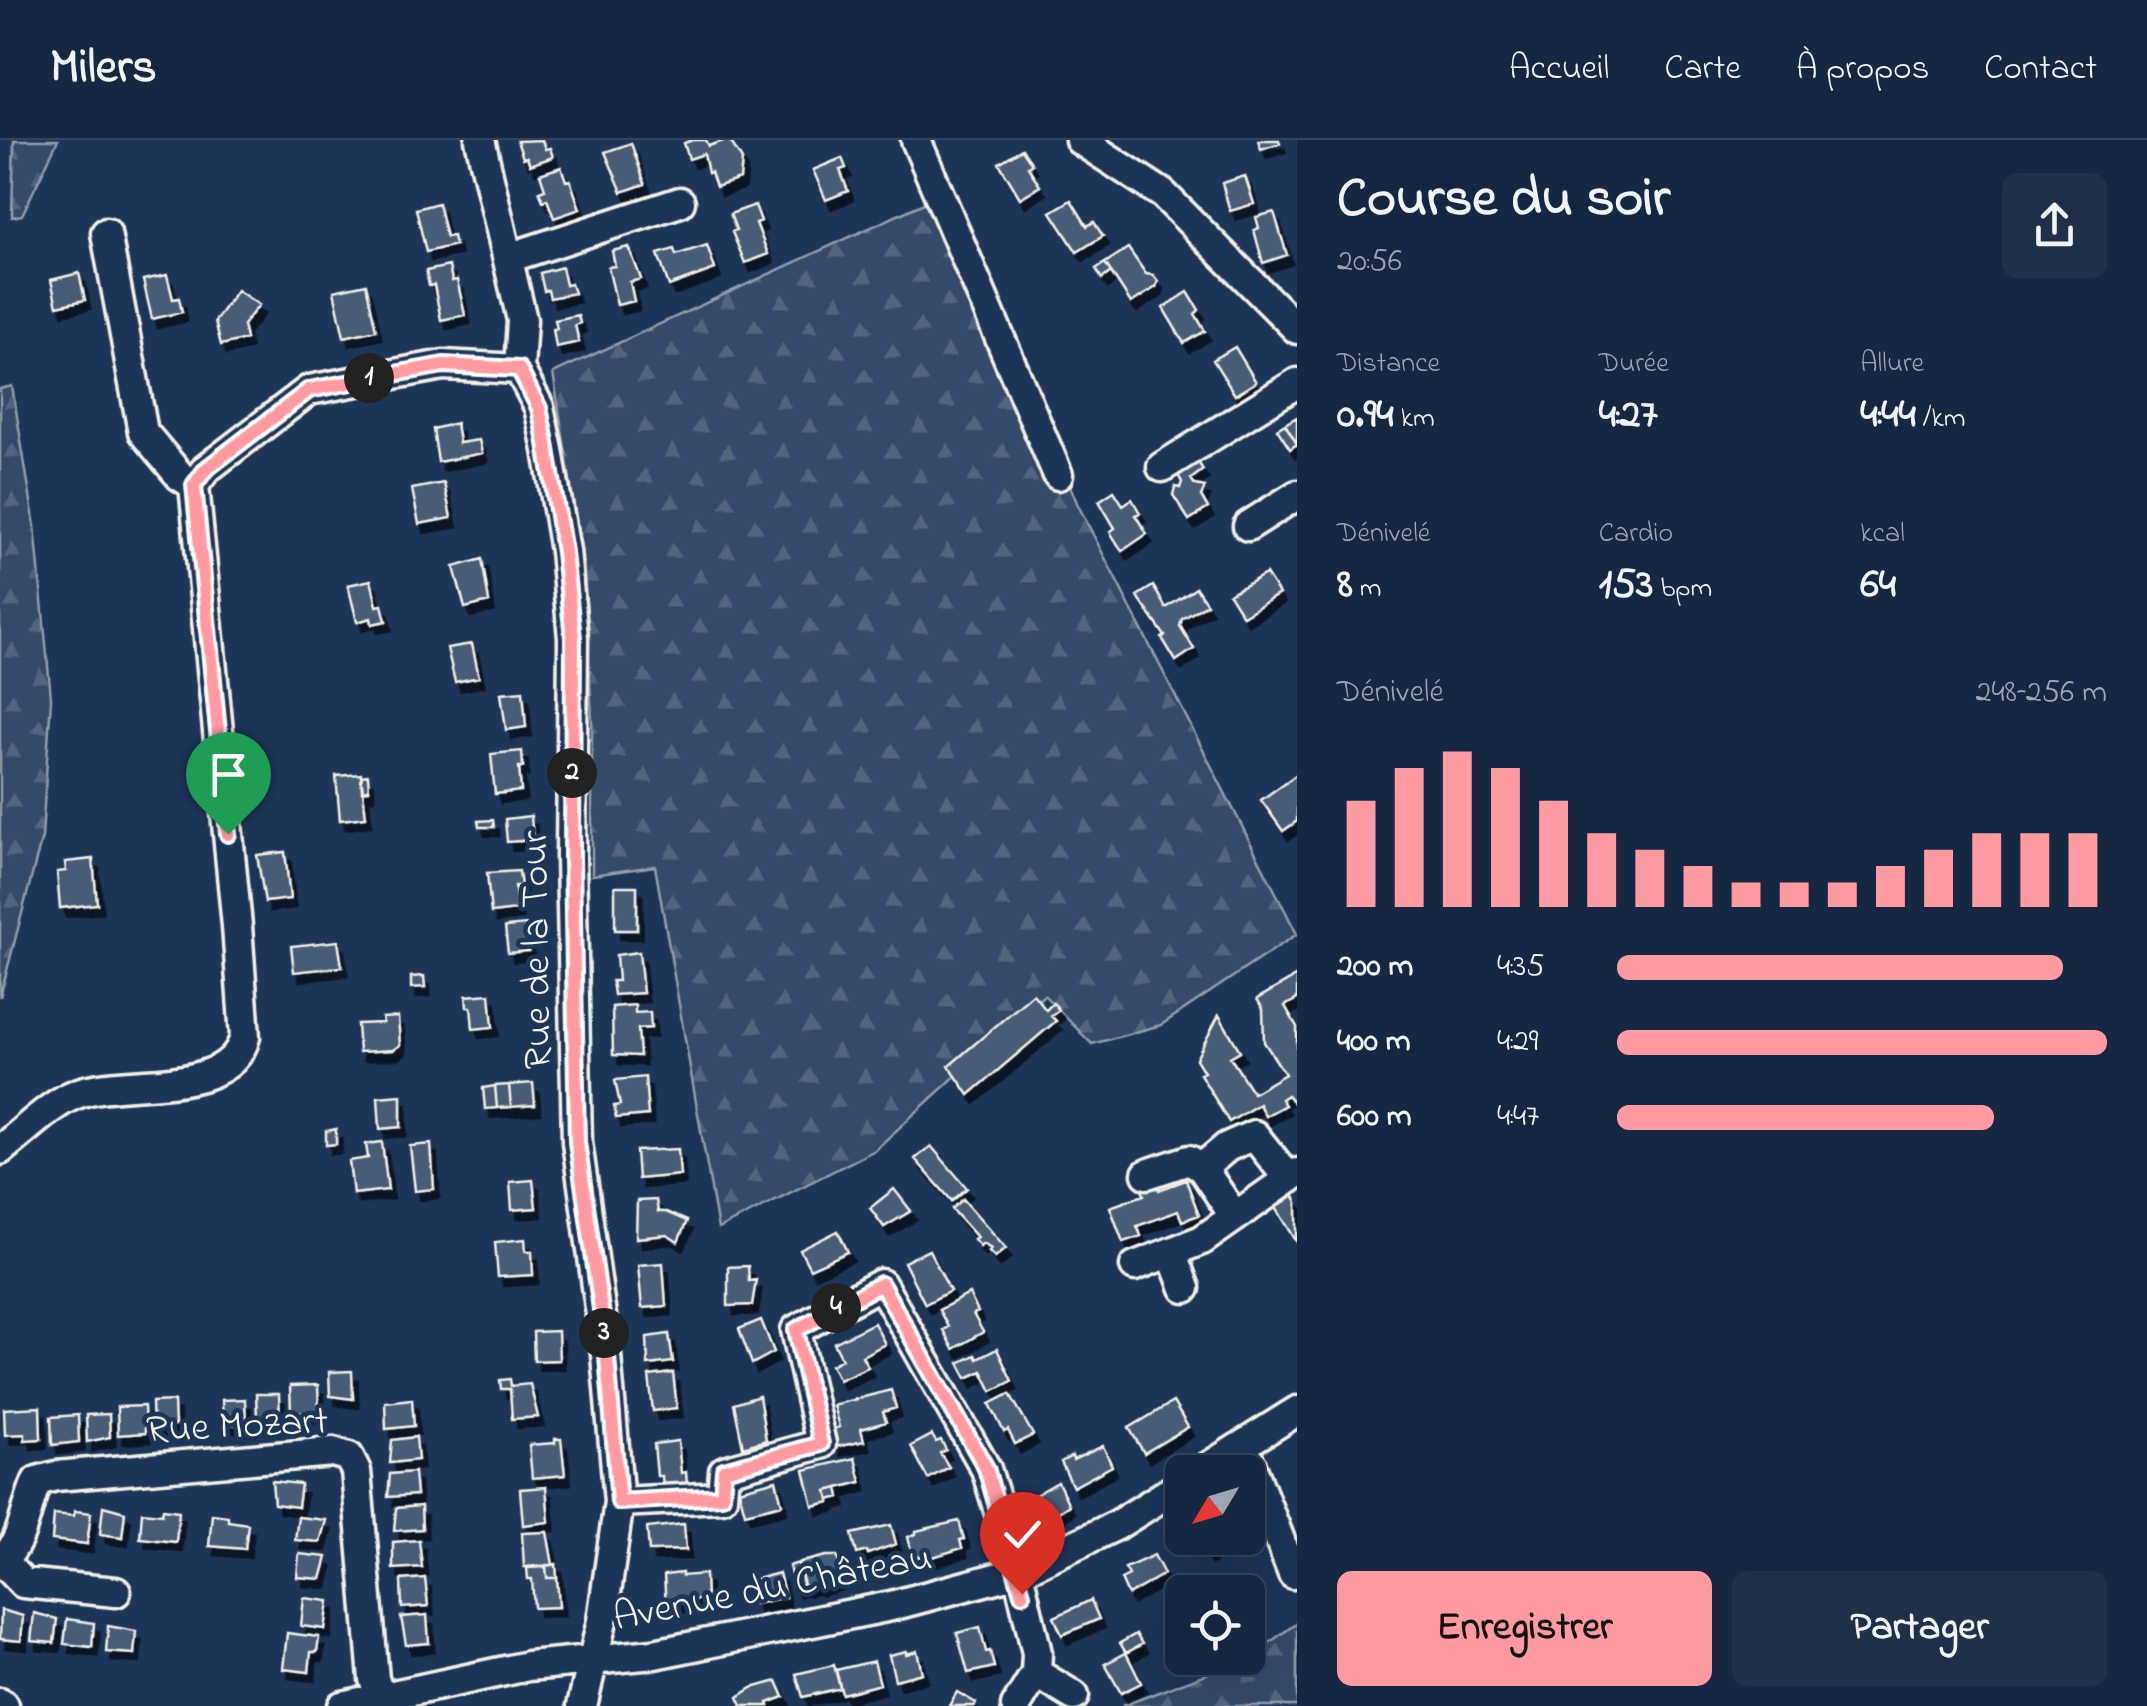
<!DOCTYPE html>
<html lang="fr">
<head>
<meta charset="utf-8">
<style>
	:root { --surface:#162841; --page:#1f3048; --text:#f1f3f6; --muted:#9ea6b1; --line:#35445a; --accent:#ff9aa2 }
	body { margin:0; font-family:"Indie Flower",sans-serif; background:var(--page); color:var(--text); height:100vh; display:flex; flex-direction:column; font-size:38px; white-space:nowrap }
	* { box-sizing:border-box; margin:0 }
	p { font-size:32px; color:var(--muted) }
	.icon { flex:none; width:55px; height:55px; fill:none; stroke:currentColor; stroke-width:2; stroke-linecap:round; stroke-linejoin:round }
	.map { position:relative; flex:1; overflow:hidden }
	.details { display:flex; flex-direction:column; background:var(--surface); width:850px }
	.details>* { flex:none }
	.needle { width:65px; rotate:232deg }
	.buttons { position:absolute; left:1165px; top:1315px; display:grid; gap:20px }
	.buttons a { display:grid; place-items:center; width:100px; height:100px; border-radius:15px; background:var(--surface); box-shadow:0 10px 40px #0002,0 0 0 2px var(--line); font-size:50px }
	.pin { position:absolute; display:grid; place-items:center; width:85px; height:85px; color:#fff; margin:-102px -42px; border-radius:50% 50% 50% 0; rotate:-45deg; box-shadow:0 0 10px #0007 }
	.pin .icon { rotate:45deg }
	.km { position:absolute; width:50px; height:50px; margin:-25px; border-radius:50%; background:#222; color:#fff; font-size:28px; line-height:50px; text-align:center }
	.round { display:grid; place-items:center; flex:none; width:105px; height:105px; border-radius:15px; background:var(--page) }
	.summary { display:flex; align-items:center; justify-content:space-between; height:170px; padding:0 40px }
	h1 { font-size:55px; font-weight:700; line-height:75px }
	.metrics { display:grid; grid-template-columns:repeat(3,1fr); gap:15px; height:170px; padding:10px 40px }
	.metrics div { display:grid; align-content:center }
	.metrics b { font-size:42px; font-weight:700 }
	.metrics small { font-size:28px; font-weight:400 }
	.metrics p { font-size:28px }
	.chart { height:280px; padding:20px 40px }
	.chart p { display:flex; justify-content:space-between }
	.chart svg { width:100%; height:180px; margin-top:10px; stroke:var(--accent); stroke-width:6 }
	.button { display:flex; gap:20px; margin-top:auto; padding:20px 40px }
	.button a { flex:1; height:115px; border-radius:15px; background:var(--accent); color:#111; font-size:40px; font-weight:700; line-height:115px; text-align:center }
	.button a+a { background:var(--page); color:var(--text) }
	ul { padding:0 40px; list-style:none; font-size:32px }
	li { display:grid; grid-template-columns:160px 120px 1fr; align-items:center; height:75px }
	li i { height:25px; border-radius:12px; background:var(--accent) }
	header { display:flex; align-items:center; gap:60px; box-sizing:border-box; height:140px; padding:0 50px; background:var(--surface); border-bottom:2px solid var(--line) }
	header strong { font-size:48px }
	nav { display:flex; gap:55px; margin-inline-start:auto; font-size:35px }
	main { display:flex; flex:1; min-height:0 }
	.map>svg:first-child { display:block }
	.forest { fill:url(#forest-firs); stroke:#949ea8; stroke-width:2.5 }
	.building { fill:#485b74; stroke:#f4f1e8; stroke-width:2.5; filter:url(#shadow) }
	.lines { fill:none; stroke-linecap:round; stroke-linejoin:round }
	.minor-casing { stroke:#f4f1e8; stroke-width:35 }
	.minor { stroke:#1d3557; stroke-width:28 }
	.route-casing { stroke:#fff; stroke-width:20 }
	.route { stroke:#ff9aa2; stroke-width:12 }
	.labels { text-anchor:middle; stroke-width:9; stroke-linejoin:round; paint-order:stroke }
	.street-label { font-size:40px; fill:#f4f1e8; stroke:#1d3557 }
</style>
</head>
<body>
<header>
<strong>Milers</strong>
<nav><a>Accueil</a><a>Carte</a><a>À propos</a><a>Contact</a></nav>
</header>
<main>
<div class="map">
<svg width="1297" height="1566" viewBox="0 0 1297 1566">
	<defs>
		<pattern id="forest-firs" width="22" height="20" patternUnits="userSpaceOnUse" patternTransform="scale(2.5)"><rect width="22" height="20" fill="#354a67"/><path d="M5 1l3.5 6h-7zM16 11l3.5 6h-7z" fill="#53657d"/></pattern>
		<filter id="shadow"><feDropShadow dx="5.5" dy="9" stdDeviation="0" flood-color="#0009"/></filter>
	</defs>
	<rect width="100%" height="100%" fill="#1d3557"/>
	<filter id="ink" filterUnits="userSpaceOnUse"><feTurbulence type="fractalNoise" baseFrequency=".01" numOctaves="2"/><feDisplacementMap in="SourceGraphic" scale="20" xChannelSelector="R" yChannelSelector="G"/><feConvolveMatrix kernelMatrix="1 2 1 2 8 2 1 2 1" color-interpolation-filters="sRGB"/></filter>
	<g filter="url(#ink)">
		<path class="forest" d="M14 0H58L22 75 12 77Z
			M948 52 1078 365 1297 794 1161 885 1092 904 1044 855 875 1010 718 1089 655 726 592 735V579L584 428 553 233Z
			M12 246 35 386 51 558 42 697 0 857V249Z
			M1297 1483V1566H1122L1248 1518Z"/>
		<path class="building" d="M542 0 545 9 550 8 553 17 530 25 527 17 523 18 517 1Z
			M693 0H706L709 6 726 0 731 2 742 20 740 39 716 47 711 32 708 33 704 14 689 19 684 3Z
			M1258 0H1279L1280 3 1261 9Z
			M631 3 645 44 622 52 605 12Z
			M1022 9 1032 24 1028 27 1040 46 1020 58 999 23Z
			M842 18 846 28 840 30 848 51 826 60 813 30Z
			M561 27 566 41 570 40 580 69 554 78 547 59 543 61 539 51 545 49 540 34Z
			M1245 36 1254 64 1230 71 1222 43Z
			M1071 60 1087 86 1094 82 1103 96 1077 112 1051 72Z
			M438 63 446 97 453 96 455 105 426 112 416 69Z
			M755 65 761 81 756 83 768 114 745 123 732 92 736 90 730 74Z
			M1274 72 1287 115 1263 123 1254 90 1259 88 1256 77Z
			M707 105 715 129 669 146 658 114 674 109 676 115Z
			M629 107 641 139 630 142 634 161 617 165 608 127 615 126 612 111Z
			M1128 108 1146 134 1153 135 1158 141 1156 147 1131 163 1105 123Z
			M1105 123 1111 132 1102 139 1096 129Z
			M449 126 452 141 457 140 465 175 441 180 434 145 429 146 426 131Z
			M562 127 566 145 571 144 574 153 550 158 548 150 544 151 540 133Z
			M79 133 85 160 57 166 51 140Z
			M167 135 173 159 179 158 182 172 152 179 143 140Z
			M366 144 376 190 344 197 334 151Z
			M237 150 259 165 243 185 246 199 221 205 215 181Z
			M1188 152 1199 170 1195 174 1205 191 1184 203 1163 168Z
			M578 175 580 183 575 185 579 202 556 207 553 189H557L555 180Z
			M1235 207 1256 242 1235 255 1213 220Z
			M1297 277V304L1285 284Z
			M456 283 459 303 479 300 482 313 438 322 433 289Z
			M1285 284 1297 304 1290 309 1277 289Z
			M1195 317 1203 330 1191 339 1195 345 1205 347 1201 356 1208 368 1189 380 1173 355 1175 347 1180 348 1182 342 1175 330Z
			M444 343 451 378 419 384 412 349Z
			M1114 351 1123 365 1132 359 1140 373 1135 375 1147 394 1122 411 1110 392 1115 388 1099 361Z
			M482 419 489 462 465 468 454 427Z
			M1266 434 1279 454 1243 476 1229 454Z
			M371 440 377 466 382 465 386 481 372 484 371 478 357 482 348 445Z
			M1153 446 1166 468 1196 448 1207 464 1182 479 1180 486 1194 509 1176 521 1162 498 1165 496 1137 456Z
			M472 504 479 537 455 542 447 508Z
			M523 551 526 587 506 590 501 553Z
			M522 611 523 627H519L521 651 495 654 491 614Z
			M361 634 366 677 340 680 336 636Z
			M1297 634V681L1283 691 1261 660Z
			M368 635 369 650 362 651 361 636Z
			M531 676 533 700 507 702 505 679Z
			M493 680 494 687H479L478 681Z
			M285 712 290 759 265 762 257 715Z
			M93 719 97 764 60 768 57 732 66 731 65 722Z
			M519 731 521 746H515L517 770 491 773 487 733Z
			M615 746H637V790H615Z
			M526 785 529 811 508 813 505 787Z
			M338 801 342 827 294 832 291 806Z
			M639 812 643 853 614 855 612 841H618L616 815Z
			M424 836 425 847 411 848V837Z
			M1297 836V859L1285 866 1297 887V966L1287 955 1281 959 1285 965 1265 976 1259 964 1229 982 1200 934 1204 932 1196 919 1219 875 1240 911 1230 917 1253 953 1285 934 1264 902 1263 869 1257 859Z
			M490 854 493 887 473 889 471 867H467L466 856Z
			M1033 854 1046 870 1053 863 1056 866 1059 870 1051 876 1056 881 969 955 949 926Z
			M635 865V873L650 872 651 888 638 889 640 916 613 915 612 867Z
			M398 877 400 905 393 910 359 912 357 884 383 883 382 878Z
			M645 937 648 975 616 978 614 966 620 965 615 940Z
			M533 943 535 965 511 967 509 945Z
			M509 945 511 967 497 968 495 946Z
			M495 946 497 968 485 969 483 948Z
			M401 955V987L380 989 378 957Z
			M336 989V1004L326 1005V991Z
			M382 1002 388 1050 353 1054 349 1021 368 1018 366 1004Z
			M431 1004 434 1049 415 1051 410 1006Z
			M931 1006 967 1048 952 1061 915 1019Z
			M678 1009 680 1035 638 1039 636 1011Z
			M533 1040 536 1068 512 1070 510 1042Z
			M1186 1040 1199 1075 1182 1081 1178 1071 1137 1086 1141 1096 1123 1102 1110 1067 1144 1055 1141 1047 1156 1042 1159 1050Z
			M894 1049 911 1071 884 1087 870 1068Z
			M1293 1055 1297 1062V1102L1275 1066Z
			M963 1059 1006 1108 995 1117 989 1111 991 1108 983 1103 980 1106 974 1099 977 1097 952 1069Z
			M656 1060 658 1072H666L687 1081 678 1102 667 1095 636 1098 637 1061Z
			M838 1091 848 1112 810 1129 800 1110Z
			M525 1099 526 1111H532L533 1135 498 1137 495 1102Z
			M929 1110 950 1151 925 1164 904 1122Z
			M663 1123 666 1166 642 1168 638 1125Z
			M748 1126 749 1141 756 1140 752 1165 728 1166V1127Z
			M969 1154 978 1172 973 1174 983 1192 953 1209 943 1190 948 1187 939 1170Z
			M761 1180 774 1212 752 1224 739 1189Z
			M874 1183 885 1204 862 1216 868 1227 839 1240 831 1225 842 1219 834 1203Z
			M558 1191 559 1220 534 1221 533 1192Z
			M669 1194 673 1222 648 1225 647 1197Z
			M997 1209 1012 1241 992 1251 982 1231 967 1238 959 1223 975 1215 977 1219Z
			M352 1231 353 1259 330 1256 329 1232Z
			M673 1233 677 1268 653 1271 649 1236Z
			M510 1239 511 1246 530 1244 538 1277 512 1279 510 1249H501L500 1240Z
			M318 1245 319 1273H291L290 1246Z
			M891 1250 896 1268 883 1272 886 1282 861 1289 864 1301 835 1307 831 1289 839 1287 833 1265Z
			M256 1254H279L280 1282 257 1279Z
			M1010 1254 1033 1295 1015 1304 1008 1290 1004 1292 990 1264Z
			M759 1256 766 1300 743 1307 734 1264Z
			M245 1259 246 1286 223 1283 222 1260Z
			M412 1259 414 1286 386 1289 385 1262Z
			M174 1261 175 1285 153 1290 152 1262Z
			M1173 1262 1188 1287 1144 1313 1129 1288Z
			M144 1266 145 1293 118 1295 117 1267Z
			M40 1267 41 1299 25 1300V1294L5 1295 4 1269Z
			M109 1274 110 1297 87 1302 86 1275Z
			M78 1275 79 1302 52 1305 51 1277Z
			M932 1295 936 1302 941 1300 946 1310 940 1313 949 1327 928 1339 911 1306Z
			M416 1297 418 1320 390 1323 392 1300Z
			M555 1299H561L565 1335 532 1338 529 1305 555 1303Z
			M678 1301 681 1333 686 1332 687 1345 663 1347 662 1336H657L654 1304Z
			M1103 1306 1112 1326 1073 1347 1061 1322 1072 1316 1073 1320Z
			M855 1318 861 1342 827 1351 830 1362 813 1366 804 1330Z
			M414 1332 416 1355 388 1357 390 1334Z
			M776 1340 782 1364 745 1373 739 1350Z
			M272 1341 301 1344 298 1367 274 1364Z
			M1058 1342 1069 1365 1036 1387 1023 1362Z
			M546 1347 549 1382 523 1385 520 1349Z
			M838 1348 840 1357 829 1360 827 1351Z
			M103 1366 125 1372 122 1397 100 1394Z
			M421 1366 422 1389 394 1391 396 1368Z
			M163 1369 179 1371 176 1402 140 1398 142 1372 162 1374Z
			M75 1371 91 1373 87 1404 52 1400 54 1374 74 1376Z
			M212 1374 228 1376V1381L248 1384 245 1409 209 1406Z
			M298 1377 326 1380 320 1402 295 1400Z
			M959 1381 964 1399 960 1400 962 1408 923 1420 922 1416 913 1418 908 1397 916 1394V1391Z
			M684 1384 686 1410 649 1411 647 1388Z
			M891 1385 896 1404 868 1414 867 1411 857 1414 852 1394Z
			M547 1392 553 1425 524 1427 522 1393Z
			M1194 1398H1234L1206 1415Z
			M419 1400 422 1427 393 1429V1402Z
			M299 1414 327 1417 321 1439 297 1437Z
			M1154 1415 1164 1434 1128 1455 1121 1439 1129 1435 1125 1428Z
			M826 1416H837L843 1439 816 1447 815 1444 804 1447 798 1423Z
			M798 1423 804 1445 794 1448 789 1426Z
			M556 1424 557 1438H547L546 1425Z
			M546 1427 547 1438H557L559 1467 534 1468 532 1439H528L527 1428Z
			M682 1433V1436L705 1434 706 1458 666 1466 664 1435Z
			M779 1433 785 1457 754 1464 749 1441Z
			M425 1438 428 1466 402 1468 401 1440Z
			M1225 1442 1231 1452H1207Z
			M304 1458 329 1461 325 1489 301 1486Z
			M1091 1460 1099 1479 1062 1495 1054 1477Z
			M1 1470 23 1476 21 1501 0 1499Z
			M34 1473 57 1479 54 1503 31 1501Z
			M427 1475 429 1503 406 1505 401 1477Z
			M67 1479 94 1483 92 1507 64 1504Z
			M108 1486 136 1491 134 1514 106 1512Z
			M980 1487 986 1512 990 1511 994 1527 968 1533 957 1493Z
			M287 1493 319 1497 317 1512H311L309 1532 283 1529Z
			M1136 1494 1142 1504 1126 1513 1120 1503Z
			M906 1511V1514L917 1511 922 1533 895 1540 889 1515Z
			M1126 1513 1141 1543 1121 1553 1105 1524Z
			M874 1521 880 1544 842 1554 836 1530Z
			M834 1525 840 1548 803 1557 796 1534Z
			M777 1541 784 1557 768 1563 769 1566H742L738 1557 752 1548Z
			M957 1552 976 1563 975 1566H949Z"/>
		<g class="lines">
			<defs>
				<path id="minor" d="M480 0 522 180 519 229 539 267 548 310 565 411 573 498 571 718 577 1002 605 1204 619 1362 602 1481 582 1566
					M916 0 1058 335
					M1080 0 1163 54 1297 189
					M106 93 143 292 180 336 194 345
					M508 118 680 62
					M1162 327 1297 243
					M1248 386 1297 355
					M0 1010C21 994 53 962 76 954 124 935 229 959 245 897L237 786 194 345 206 329 309 250 443 225 519 229
					M1202 1028 1227 1007 1254 995 1289 1039
					M1147 1034 1189 1020 1202 1028 1235 1077
					M1171 1112 1185 1148
					M1135 1126 1202 1100 1297 1033
					M1243 1305 1293 1434
					M1200 1332 1297 1271
					M619 1362 722 1357 724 1331 821 1304 796 1190 881 1144 986 1329 1018 1432 1037 1513 1036 1533 1016 1566
					M2 1421 23 1443 116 1452
					M0 1422C24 1404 25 1367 37 1341L56 1336 333 1312 349 1317 356 1331 374 1539 381 1558
					M1036 1533 1074 1556
					M0 1563 4 1566
					M342 1566 528 1526 654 1514 891 1466 1018 1432 1117 1385 1182 1344"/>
			</defs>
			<use href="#minor" class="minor-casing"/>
			<use href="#minor" class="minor"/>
		</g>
	</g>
	<g class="lines" filter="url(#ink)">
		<defs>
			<path id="route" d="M228 694 194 345 206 329 309 250 443 225 519 229 539 268 545 297 564 412 573 498 572 718 577 1002 606 1204 619 1362 722 1356 724 1330 821 1304 796 1190 881 1144 986 1328 1022 1454"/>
		</defs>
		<use href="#route" class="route-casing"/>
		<use href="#route" class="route"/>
	</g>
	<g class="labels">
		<g class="street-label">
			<text transform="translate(534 810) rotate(-91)" y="14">Rue de la Tour</text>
			<text transform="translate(237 1283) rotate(-3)" y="14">Rue Mozart</text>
			<text transform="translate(772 1445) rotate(-11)" y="14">Avenue du Château</text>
		</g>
	</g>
</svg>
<div class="buttons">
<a><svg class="needle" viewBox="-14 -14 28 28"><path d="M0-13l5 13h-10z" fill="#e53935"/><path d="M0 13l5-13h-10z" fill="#9ea6b1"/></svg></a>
<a><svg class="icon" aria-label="locate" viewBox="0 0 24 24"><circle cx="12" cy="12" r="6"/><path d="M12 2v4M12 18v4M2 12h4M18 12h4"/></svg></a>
</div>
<div class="pin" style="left:228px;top:694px;background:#1e9e55"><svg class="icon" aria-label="arrive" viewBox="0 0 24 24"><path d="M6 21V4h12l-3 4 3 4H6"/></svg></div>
<div class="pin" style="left:1022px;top:1454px;background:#d93025"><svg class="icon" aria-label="check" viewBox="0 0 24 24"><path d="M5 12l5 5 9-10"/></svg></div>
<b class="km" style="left:369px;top:238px">1</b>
<b class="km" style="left:572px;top:633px">2</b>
<b class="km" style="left:604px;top:1193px">3</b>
<b class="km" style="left:836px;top:1168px">4</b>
</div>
<section class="details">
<div class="summary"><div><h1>Course du soir</h1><p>20:56</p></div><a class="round"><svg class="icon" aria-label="share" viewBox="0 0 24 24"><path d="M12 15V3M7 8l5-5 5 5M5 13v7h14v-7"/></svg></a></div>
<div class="metrics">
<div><p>Distance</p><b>0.94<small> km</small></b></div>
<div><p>Durée</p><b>4:27</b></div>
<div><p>Allure</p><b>4:44<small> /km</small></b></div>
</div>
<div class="metrics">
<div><p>Dénivelé</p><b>8<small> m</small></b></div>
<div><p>Cardio</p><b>153<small> bpm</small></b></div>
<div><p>kcal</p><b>64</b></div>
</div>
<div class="chart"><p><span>Dénivelé</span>248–256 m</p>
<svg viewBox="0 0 160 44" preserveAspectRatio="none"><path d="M5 44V18M15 44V10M25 44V6M35 44V10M45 44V18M55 44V26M65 44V30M75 44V34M85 44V38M95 44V38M105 44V38M115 44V34M125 44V30M135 44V26M145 44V26M155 44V26"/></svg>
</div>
<ul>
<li><b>200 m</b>4:35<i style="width:91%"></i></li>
<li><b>400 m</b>4:29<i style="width:100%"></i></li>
<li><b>600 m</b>4:47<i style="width:77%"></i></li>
</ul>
<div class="button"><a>Enregistrer</a><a>Partager</a></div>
</section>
</main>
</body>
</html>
